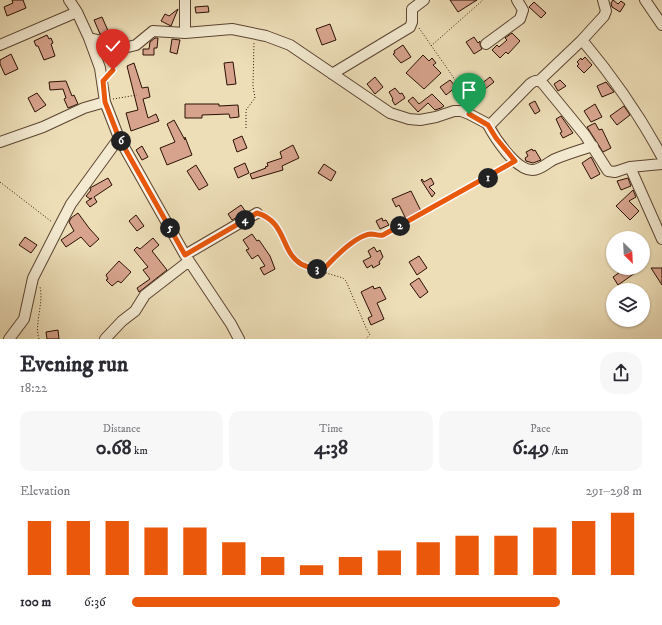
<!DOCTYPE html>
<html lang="en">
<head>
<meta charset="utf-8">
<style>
	:root { --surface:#fff; --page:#f7f7f7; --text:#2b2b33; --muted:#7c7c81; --accent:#ea580c }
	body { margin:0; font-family:"IM FELL DW Pica",serif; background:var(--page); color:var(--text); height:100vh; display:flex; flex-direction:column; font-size:15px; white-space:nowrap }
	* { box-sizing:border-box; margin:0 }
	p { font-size:13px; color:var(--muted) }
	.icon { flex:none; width:22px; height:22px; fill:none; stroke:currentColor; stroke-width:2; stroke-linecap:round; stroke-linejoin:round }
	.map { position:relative; height:339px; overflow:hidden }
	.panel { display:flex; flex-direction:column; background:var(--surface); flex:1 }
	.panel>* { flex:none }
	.needle { width:26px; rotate:156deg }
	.fabs { position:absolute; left:606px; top:231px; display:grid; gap:8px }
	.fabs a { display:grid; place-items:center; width:44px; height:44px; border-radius:50%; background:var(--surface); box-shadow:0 1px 3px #0004; font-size:20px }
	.pin { position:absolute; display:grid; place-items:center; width:34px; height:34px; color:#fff; margin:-41px -17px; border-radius:50% 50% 50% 0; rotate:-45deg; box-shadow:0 0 4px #0007 }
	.pin .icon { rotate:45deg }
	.km { position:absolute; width:20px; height:20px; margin:-10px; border-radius:50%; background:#222; color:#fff; font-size:11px; line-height:20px; text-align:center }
	.round { display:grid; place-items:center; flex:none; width:42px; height:42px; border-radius:16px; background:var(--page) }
	.headline { display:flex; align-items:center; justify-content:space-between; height:68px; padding:0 20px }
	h1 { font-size:22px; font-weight:700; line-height:30px }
	.figures { display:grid; grid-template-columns:repeat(3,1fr); gap:6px; height:68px; padding:4px 20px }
	.figures div { display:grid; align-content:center; border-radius:10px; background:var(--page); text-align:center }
	.figures b { font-size:20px; font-weight:700 }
	.figures small { font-size:11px; font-weight:400 }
	.figures p { font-size:11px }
	.chart { height:112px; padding:8px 20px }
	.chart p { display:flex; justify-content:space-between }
	.chart svg { width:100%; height:72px; margin-top:4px; stroke:var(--accent); stroke-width:6 }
	ul { padding:0 20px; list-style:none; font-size:13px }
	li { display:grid; grid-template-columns:64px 48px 1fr; align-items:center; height:30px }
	li i { height:10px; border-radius:5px; background:var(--accent) }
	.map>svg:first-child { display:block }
	.building { fill:#d7a38d; stroke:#2a1002 }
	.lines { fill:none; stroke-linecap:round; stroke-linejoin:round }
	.minor-casing { stroke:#5b4430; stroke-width:12 }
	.path { stroke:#2a1002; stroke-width:1; stroke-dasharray:1 2; stroke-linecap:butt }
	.minor { stroke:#f3ead1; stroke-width:10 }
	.route-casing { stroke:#fff; stroke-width:8 }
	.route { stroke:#ea580c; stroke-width:5 }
</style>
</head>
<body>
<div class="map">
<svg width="662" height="339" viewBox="0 0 662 339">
	<rect width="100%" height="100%" fill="#eddeb8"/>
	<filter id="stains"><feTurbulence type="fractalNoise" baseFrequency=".005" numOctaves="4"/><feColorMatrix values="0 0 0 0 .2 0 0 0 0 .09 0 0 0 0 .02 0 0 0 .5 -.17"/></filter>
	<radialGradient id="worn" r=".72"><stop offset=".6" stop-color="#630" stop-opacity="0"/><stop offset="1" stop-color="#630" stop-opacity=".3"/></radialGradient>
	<path class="building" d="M12 0H23L26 8 7 16 4 7 13 3Z
		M450 0H477L458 12Z
		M613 0 618 4 621 1 625 4 620 12 612 7 611 3Z
		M534 2 546 13 541 18 529 7Z
		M208 6 209 12 196 13 195 7Z
		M178 9 171 26 161 21 165 14 169 16Z
		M102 17 109 33 104 35 100 34 94 20Z
		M330 24 336 40 322 45 316 29Z
		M512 33 520 41 508 54 506 52 500 58 492 50 497 45 499 47 507 40 505 38Z
		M47 35 49 39 51 38 53 43 51 44 55 56 44 60 38 46H36L34 41Z
		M474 37 478 43 480 41V45L482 49 474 54 466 42Z
		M155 38H158L157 48H154V55H143V49H149L150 42Z
		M172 39 180 40 177 54 170 52Z
		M403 45 411 57 401 63 393 54 395 53 394 51Z
		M11 54 18 69 5 75 0 64V60Z
		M423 55 429 61 432 58 436 63 433 65 441 73 424 89 406 73Z
		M585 57 592 65 584 73 577 66 579 64 577 62 581 58 582 60Z
		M233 62 236 84 227 85 224 63Z
		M134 63 142 88 148 87 150 97 143 99 148 118 156 114 159 121 131 131 126 113 138 110 127 66Z
		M375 77 383 87 375 94 367 84Z
		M490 77 494 82 485 89 481 84Z
		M450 80 456 87 446 95 440 87Z
		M560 80 566 86 558 91 554 84Z
		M66 81 72 96 74 95 78 104 68 108 64 99 66 98 63 89 50 90 49 82Z
		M606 82 614 92 602 97 597 86Z
		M395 88 400 94 402 93 405 98 395 105 392 100 393 99 389 92Z
		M37 93 46 105 35 112 28 98Z
		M432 94 444 106 441 108 435 110 428 103 418 112 408 101 413 97 419 104Z
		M535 101 540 111 535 114 529 104Z
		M185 104H219V106L238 105 239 117 230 118 229 114 202 115V118H185Z
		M595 104 602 117 591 122 584 111Z
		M624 106 630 115 617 125 610 116Z
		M561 116 573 133 563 138 560 133 562 132 556 119Z
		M174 120 185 140V137L192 155 167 165 160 148 175 142 167 124Z
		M595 123 599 130 602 129 611 148 603 152 587 127Z
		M242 136 247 148 237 152 233 140Z
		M293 145 299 158 282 166 283 170 252 179 250 174 266 168 265 167 268 166 267 163 282 158 280 152Z
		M142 146 148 157 142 160 136 150Z
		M532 149 533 151 535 150 541 160 533 163 526 161 525 158 528 156 526 152Z
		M591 157 600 174 591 179 582 163Z
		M245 163 249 173 238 178 234 168Z
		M324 164 336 172 331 181 318 173Z
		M196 165 208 185 199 190 187 171Z
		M108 178 112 185 94 197 97 202 90 207 86 202 92 198 90 199 86 196 91 190 90 188Z
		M431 178 434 184 429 187 435 193 432 197 421 180 422 179 424 182Z
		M628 178 631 186 621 190 617 181Z
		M633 190 636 197 629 201 639 211 630 220 616 206Z
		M411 191 421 211 407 221 399 205 396 207 392 199Z
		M241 205 246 212 232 220 228 214Z
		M78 213 89 228 99 239 90 247 81 237 66 247 61 240 74 231 69 222 71 218Z
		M136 215 144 226 137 231 129 221Z
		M382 218 383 221 386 220 389 225 380 229 376 221Z
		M252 234 257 241 259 240 270 256 275 269 264 275 260 268 265 266 258 255 252 259 246 250 249 249 243 240Z
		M25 237 37 245 31 253 19 245Z
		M153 238 159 245 152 251 167 270 139 292 137 288 150 279 143 270 148 267 134 250 137 247 140 249Z
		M374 247 377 252 380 250 383 257 379 262 380 264 373 268 372 265 367 268 363 261 371 257 368 251Z
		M419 256 427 268 417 275 409 262Z
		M119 261 131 272 121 283 118 281 112 286 106 280 108 279 106 275Z
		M626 268H642L618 285 613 277Z
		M651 268H662V285Z
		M419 278 428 292 420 298 410 284Z
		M373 286 374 289 380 287 386 299 377 303 384 319 371 325 368 318 372 316 361 292Z
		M58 330 59 339H47L46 332Z"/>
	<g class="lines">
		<defs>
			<path id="minor" d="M69 0 77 12 89 38 100 68 105 102 119 138 185 255 231 324 239 339
				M645 0 662 25
				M185 33V0
				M89 38 128 47 136 45 153 31 185 33 232 29 266 36 290 45 390 113 409 119 420 120 436 117 454 111H461L469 114 490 125 530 84C535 80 539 79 544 85L585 135 608 171 615 172 630 167 662 164
				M582 40C613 77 639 114 662 157
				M486 44 520 19 523 10 517 0
				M0 45 77 12
				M332 74 410 27 412 22V9L424 0
				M539 81 582 40 604 16 606 11 603 0
				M488 125C495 138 516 171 533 170 541 170 548 162 555 159 567 154 580 150 593 146
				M0 142 43 127 84 108 105 102
				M630 167 662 239
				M185 255 257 213
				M9 339 24 319 33 278 59 227 71 204 119 138
				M105 339 122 321 135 311 145 295 189 261"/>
		</defs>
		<use href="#minor" class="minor-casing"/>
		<path class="path" d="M419 28 458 84 460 103
			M431 46 483 0
			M109 74 124 55
			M113 99 137 95
			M246 128V110L255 98 253 86 254 42
			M0 182 52 222
			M265 216C284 223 284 253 301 263 311 270 331 274 343 278L346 281 367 330 370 334 366 339
			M322 271C332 260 356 235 371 234 375 234 379 236 383 235L508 166
			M39 339C34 324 44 303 40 287"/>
		<use href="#minor" class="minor"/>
	</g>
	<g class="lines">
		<defs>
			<path id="route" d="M113 70 103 81 105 102 119 138 185 255 257 213C287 222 280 251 301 264 307 267 315 269 322 271 332 260 356 235 371 234 375 234 379 236 383 235L515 161 496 138 488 125 469 114"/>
		</defs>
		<use href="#route" class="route-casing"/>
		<use href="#route" class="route"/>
	</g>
	<rect width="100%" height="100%" filter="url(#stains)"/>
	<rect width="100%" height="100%" fill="url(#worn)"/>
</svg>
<div class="fabs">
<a><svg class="needle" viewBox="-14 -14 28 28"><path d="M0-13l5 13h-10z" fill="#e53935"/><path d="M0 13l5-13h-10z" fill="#7c7c81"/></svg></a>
<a><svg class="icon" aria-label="layers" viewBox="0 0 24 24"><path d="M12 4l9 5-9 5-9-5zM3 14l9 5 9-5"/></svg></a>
</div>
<div class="pin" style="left:469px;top:114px;background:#1e9e55"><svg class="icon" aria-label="arrive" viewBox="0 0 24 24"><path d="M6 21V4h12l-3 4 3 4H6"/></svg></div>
<div class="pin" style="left:113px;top:70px;background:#d93025"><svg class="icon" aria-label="check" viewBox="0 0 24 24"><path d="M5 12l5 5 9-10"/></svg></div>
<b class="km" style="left:488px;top:178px">1</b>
<b class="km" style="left:400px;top:226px">2</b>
<b class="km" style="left:317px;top:269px">3</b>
<b class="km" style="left:245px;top:220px">4</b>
<b class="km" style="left:170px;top:228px">5</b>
<b class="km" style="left:121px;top:141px">6</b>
</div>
<section class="panel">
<div class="headline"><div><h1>Evening run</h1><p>18:22</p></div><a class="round"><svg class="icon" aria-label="share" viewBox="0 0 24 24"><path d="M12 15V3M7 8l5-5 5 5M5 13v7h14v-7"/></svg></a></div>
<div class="figures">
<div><p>Distance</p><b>0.68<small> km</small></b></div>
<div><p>Time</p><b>4:38</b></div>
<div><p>Pace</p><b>6:49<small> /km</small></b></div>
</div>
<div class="chart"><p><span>Elevation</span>291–298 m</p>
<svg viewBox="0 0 160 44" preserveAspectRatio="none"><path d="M5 44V11M15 44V11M25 44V11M35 44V15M45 44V15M55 44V24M65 44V33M75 44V38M85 44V33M95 44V29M105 44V24M115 44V20M125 44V20M135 44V15M145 44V11M155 44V6"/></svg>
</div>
<ul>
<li><b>100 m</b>6:36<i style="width:84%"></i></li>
</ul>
</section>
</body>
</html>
